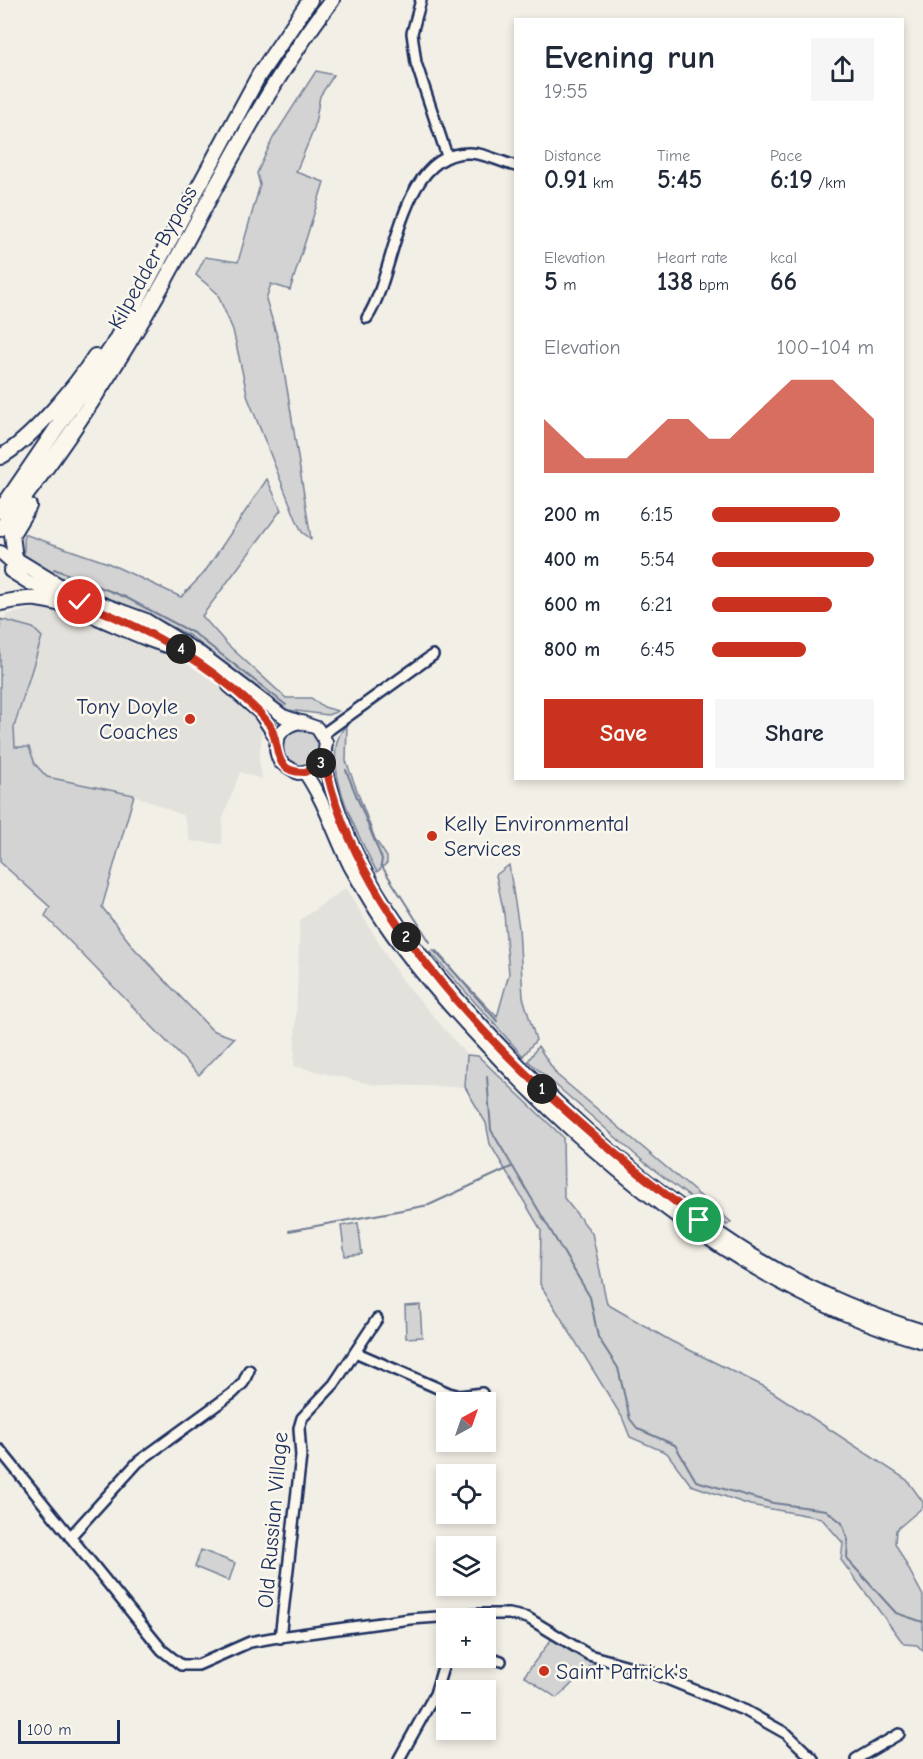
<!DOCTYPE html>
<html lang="en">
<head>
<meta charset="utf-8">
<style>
	:root { --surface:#fff; --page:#f6f6f7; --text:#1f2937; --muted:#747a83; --accent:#c8321e }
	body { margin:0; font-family:"Comic Neue",sans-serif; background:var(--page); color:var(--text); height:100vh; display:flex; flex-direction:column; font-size:22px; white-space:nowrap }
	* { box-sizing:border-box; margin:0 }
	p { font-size:20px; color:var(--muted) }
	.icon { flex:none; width:33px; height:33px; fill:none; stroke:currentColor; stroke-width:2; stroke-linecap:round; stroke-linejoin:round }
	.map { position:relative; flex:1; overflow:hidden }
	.side { position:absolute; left:514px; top:18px; width:390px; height:762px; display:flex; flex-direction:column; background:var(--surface); border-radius:0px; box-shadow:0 3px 9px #0003 }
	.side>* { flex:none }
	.needle { width:39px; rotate:40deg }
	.tools { position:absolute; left:436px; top:1392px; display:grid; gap:12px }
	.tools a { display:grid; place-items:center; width:60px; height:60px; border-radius:0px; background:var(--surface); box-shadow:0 3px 9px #0003; font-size:30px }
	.scale { position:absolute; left:18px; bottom:15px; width:102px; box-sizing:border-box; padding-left:6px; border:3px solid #1b2f5e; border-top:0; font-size:16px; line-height:21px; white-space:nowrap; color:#1b2f5e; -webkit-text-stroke:4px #fbf7ec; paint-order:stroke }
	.pin { position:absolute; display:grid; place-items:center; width:51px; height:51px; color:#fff; margin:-26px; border:3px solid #fff; border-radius:50%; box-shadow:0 2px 6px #0007 }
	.km { position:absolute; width:30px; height:30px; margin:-15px; border-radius:50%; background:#222; color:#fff; font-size:16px; line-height:30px; text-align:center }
	.round { display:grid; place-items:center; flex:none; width:63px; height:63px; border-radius:0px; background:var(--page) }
	.summary { display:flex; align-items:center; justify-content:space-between; height:102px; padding:0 30px }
	h1 { font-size:33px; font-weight:700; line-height:45px }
	.figures { display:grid; grid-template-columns:repeat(3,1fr); gap:9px; height:102px; padding:6px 30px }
	.figures div { display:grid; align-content:center }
	.figures b { font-size:26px; font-weight:700 }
	.figures small { font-size:16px; font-weight:400 }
	.figures p { font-size:16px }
	.chart { height:168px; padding:12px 30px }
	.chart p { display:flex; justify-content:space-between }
	.chart svg { width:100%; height:108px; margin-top:6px; fill:var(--accent); opacity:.7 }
	.action { display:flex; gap:12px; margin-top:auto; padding:12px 30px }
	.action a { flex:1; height:69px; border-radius:0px; background:var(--accent); color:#fff; font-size:24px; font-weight:700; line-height:69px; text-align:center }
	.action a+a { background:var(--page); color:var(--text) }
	ul { padding:0 30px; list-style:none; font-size:20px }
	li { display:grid; grid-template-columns:96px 72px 1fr; align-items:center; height:45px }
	li i { height:15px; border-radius:8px; background:var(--accent) }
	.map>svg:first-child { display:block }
	.built { fill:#e2e1dc }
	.green { fill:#d2d3d2; stroke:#768198; stroke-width:1.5 }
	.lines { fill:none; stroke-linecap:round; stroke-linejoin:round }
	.stream { stroke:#707b93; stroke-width:2 }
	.minor-casing { stroke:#1b2f5e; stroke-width:14 }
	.major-casing { stroke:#1b2f5e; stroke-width:16 }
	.highway-casing { stroke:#1b2f5e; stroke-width:18 }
	.minor { stroke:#fbf7ec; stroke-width:9 }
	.major { stroke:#fbf7ec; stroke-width:12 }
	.highway { stroke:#fbf7ec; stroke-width:14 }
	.route-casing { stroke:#fff; stroke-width:12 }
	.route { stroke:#c8321e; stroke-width:8 }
	.poi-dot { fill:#c8321e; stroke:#fbf7ec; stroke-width:2 }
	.labels { text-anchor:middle; stroke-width:5; stroke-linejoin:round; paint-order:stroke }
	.street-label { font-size:22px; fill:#1b2f5e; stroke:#fbf7ec }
	.poi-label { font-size:22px; fill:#1b2f5e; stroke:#fbf7ec; text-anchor:start }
</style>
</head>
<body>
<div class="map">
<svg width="923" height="1759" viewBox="0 0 923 1759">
	<rect width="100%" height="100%" fill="#f2efe6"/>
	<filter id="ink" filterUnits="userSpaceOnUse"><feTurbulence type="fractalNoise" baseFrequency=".0167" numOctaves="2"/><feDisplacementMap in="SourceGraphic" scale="12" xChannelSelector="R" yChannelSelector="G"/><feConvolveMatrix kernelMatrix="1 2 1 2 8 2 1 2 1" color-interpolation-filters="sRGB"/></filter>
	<g filter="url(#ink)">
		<path class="built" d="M43 607 83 617 163 650 194 668 240 701 259 722 262 734 259 759 262 779 240 772 223 818 222 844 190 841 184 816 134 795 47 777 35 764 29 747H15L14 727 42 637 33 628 5 620 6 615Z
			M346 888 398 975 467 1055 465 1087 375 1085 294 1066 300 920Z"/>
		<path class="green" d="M316 71 334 75 320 96 314 129 296 172 324 182 290 290 271 284 266 299 279 343 288 394 311 539 302 532 296 519 248 398 233 330 217 293 196 275 205 257 238 262 260 185 257 173 273 138Z
			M267 479 281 510 202 616 228 645 286 698H311L324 707 338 711 328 715 288 710 190 636 148 614 58 578 24 560V534L108 563 181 597 204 573Z
			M0 619 33 628 42 637 14 727 15 747H29L35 764 47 777 134 795 102 907 134 948 212 1030 234 1038 199 1075 45 916 50 907 0 862Z
			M347 725 346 761 375 839 387 857V863L377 872C360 840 314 755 347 725Z
			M281 747a19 19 0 1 1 38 0a19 19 0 1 1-38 0Z
			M509 865 519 928 523 997 536 1040 523 1056 430 952 433 950 497 1017 509 974 504 914 496 875Z
			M538 1046 557 1075 731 1222 727 1225 645 1163 535 1067 528 1061Z
			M467 1055 478 1056 563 1137 564 1198 592 1233 607 1304 671 1341 765 1387 907 1480 923 1502V1507L896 1530 895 1543 923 1596V1651L917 1645 904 1644 841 1560 843 1543 821 1518 750 1505 691 1485 667 1453 630 1437 622 1417 540 1284 541 1230 490 1144 486 1123 465 1087Z
			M358 1223 362 1254 345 1256 341 1226Z
			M420 1305 422 1337 406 1338 405 1306Z
			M201 1550 235 1563 229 1581 195 1567Z
			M553 1637 565 1647 597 1660 557 1698 524 1676Z"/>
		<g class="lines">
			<path class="stream" d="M54 569 125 597 195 634 286 705
				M346 770 382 859 381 865 430 942
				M436 951 497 1021
				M487 1077 491 1130 590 1297 598 1337 618 1368 630 1419 638 1429 675 1445 696 1481 773 1503 826 1510 842 1523 848 1540 847 1559 896 1613 923 1622
				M289 1231 429 1205 511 1167"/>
			<defs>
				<path id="minor" d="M421 0 412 33 416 63 447 156
					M367 318C396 275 398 154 467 153 483 152 500 162 516 166
					M323 734 433 655
					M355 1352 449 1393 460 1396 482 1393
					M0 1450 162 1650 181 1665H198L250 1642 272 1638 410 1619 481 1614H509L528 1618 589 1655 650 1672 746 1711 787 1734 813 1759
					M70 1537 138 1462 233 1393 243 1383 249 1370
					M280 1638 301 1456 299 1428 302 1418 334 1384 377 1319
					M486 1656 501 1661
					M399 1759 435 1694 447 1654
					M856 1759 899 1734"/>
				<path id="major" d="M0 552 22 571
					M10 571 29 583 62 595
					M54 586 146 620 200 653 283 716 317 728 326 742 324 758 313 770 298 773 280 762C270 742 281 724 302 722
					M98 609 164 640
					M229 686 260 713 277 739
					M324 758C346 871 419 959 496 1041 568 1117 649 1189 738 1246 795 1283 858 1311 923 1331
					M305 773C325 802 334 834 350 866 361 885 372 906 385 924 414 967 448 1005 483 1042 601 1169 754 1294 923 1342"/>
				<path id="highway" d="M0 457C30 441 77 385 95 356
					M29 506 12 534 15 559 64 589
					M0 511 112 347 259 75 310 0
					M0 529C62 451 116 368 164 282 217 186 265 88 332 0
					M0 603C11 601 26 598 37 599 86 605 130 637 178 648"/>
			</defs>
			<use href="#minor" class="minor-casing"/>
			<use href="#major" class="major-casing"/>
			<use href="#highway" class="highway-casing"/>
			<use href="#minor" class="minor"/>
			<use href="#major" class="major"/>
			<use href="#highway" class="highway"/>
		</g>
	</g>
	<g class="lines" filter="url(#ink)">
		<defs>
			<path id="route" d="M80 602C138 626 184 648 232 688 245 699 259 710 269 724 282 744 270 773 305 772L320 765 324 758C359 941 556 1112 699 1220"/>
		</defs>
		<use href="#route" class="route-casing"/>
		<use href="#route" class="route"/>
	</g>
	<g class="poi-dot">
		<circle cx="190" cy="719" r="6"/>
		<circle cx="432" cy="836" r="6"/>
		<circle cx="544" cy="1671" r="6"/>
	</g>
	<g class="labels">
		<g class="street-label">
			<text transform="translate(152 257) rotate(-61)" y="8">Kilpedder Bypass</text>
			<text transform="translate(272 1520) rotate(-85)" y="8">Old Russian Village</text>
		</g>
		<g class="poi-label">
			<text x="178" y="714" text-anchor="end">Tony Doyle<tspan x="178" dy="25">Coaches</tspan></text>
			<text x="444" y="831">Kelly Environmental<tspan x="444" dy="25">Services</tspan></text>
			<text x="556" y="1679">Saint Patrick's</text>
		</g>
	</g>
</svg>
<div class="tools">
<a><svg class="needle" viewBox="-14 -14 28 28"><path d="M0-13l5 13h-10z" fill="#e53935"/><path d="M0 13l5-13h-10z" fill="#747a83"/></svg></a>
<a><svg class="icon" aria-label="locate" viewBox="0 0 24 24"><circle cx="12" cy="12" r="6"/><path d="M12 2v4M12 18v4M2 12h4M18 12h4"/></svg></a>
<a><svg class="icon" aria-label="layers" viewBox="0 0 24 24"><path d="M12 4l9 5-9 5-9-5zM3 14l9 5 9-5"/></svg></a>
<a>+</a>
<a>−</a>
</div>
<div class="scale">100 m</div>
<div class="pin" style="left:699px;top:1220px;background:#1e9e55"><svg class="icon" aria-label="arrive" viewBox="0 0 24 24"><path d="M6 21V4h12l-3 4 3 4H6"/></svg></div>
<div class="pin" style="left:80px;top:602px;background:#d93025"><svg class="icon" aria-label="check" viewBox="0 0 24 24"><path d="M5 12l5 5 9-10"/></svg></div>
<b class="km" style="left:542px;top:1089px">1</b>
<b class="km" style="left:406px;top:937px">2</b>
<b class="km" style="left:321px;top:763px">3</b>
<b class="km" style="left:181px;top:649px">4</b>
<section class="side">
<div class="summary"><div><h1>Evening run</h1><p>19:55</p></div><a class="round"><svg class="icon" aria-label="share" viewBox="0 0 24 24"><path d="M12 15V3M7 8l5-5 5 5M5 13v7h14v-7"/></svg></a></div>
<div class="figures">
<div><p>Distance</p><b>0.91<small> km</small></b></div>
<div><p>Time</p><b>5:45</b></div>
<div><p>Pace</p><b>6:19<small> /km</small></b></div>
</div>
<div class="figures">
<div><p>Elevation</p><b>5<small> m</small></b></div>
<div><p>Heart rate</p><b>138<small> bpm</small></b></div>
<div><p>kcal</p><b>66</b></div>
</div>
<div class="chart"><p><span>Elevation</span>100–104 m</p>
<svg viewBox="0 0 160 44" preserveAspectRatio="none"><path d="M0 44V22L10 30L20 38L30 38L40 38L50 30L60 22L70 22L80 30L90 30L100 22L110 14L120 6L130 6L140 6L150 14L160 22V44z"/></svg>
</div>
<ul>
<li><b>200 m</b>6:15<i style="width:79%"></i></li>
<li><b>400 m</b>5:54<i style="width:100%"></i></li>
<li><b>600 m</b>6:21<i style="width:74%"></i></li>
<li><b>800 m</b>6:45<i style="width:58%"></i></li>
</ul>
<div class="action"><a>Save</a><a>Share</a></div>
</section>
</div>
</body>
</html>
